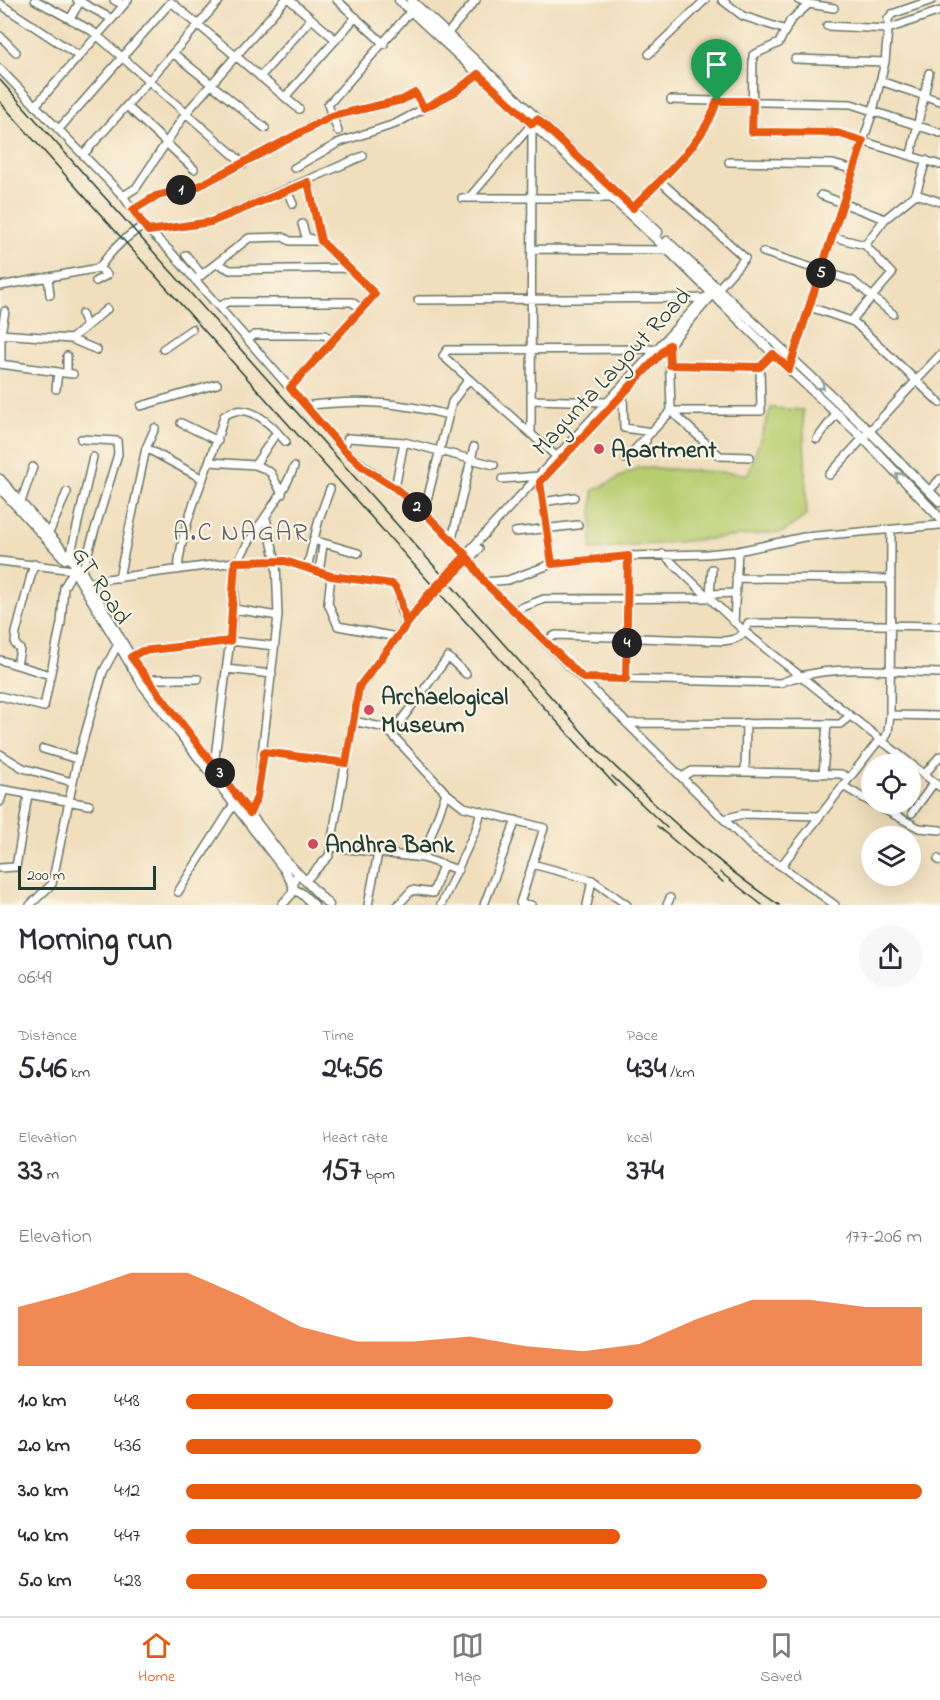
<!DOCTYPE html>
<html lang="en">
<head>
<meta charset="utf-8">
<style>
	:root { --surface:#fff; --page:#f7f7f7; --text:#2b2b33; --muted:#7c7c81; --line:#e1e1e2; --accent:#ea580c }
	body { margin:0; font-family:"Indie Flower",sans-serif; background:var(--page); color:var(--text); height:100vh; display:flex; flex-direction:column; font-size:22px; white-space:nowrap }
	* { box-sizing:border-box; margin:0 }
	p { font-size:20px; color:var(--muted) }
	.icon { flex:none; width:33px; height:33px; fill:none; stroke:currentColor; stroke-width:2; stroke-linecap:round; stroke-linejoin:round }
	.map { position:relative; height:905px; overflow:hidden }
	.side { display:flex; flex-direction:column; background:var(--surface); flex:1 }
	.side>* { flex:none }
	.fabs { position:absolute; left:861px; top:754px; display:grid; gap:12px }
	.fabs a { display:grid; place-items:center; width:60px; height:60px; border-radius:50%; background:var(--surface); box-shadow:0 6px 24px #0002; font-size:30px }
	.scale { position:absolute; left:18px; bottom:15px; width:138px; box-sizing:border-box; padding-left:6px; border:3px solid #1f3d34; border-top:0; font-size:16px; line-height:21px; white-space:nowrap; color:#1f3d34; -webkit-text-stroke:4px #fcf5e5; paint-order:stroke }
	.pin { position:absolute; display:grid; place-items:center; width:51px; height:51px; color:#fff; margin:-62px -26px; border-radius:50% 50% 50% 0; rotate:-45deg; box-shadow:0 0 6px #0007 }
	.pin .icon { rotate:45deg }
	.km { position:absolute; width:30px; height:30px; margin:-15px; border-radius:50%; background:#222; color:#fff; font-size:16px; line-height:30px; text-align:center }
	.round { display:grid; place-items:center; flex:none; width:63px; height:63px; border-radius:32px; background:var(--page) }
	.summary { display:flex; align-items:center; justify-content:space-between; height:102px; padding:0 18px }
	h1 { font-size:33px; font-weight:700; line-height:45px }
	.stats { display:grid; grid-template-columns:repeat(3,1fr); gap:9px; height:102px; padding:6px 18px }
	.stats div { display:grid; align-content:center }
	.stats b { font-size:30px; font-weight:700 }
	.stats small { font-size:16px; font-weight:400 }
	.stats p { font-size:16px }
	.chart { height:168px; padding:12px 18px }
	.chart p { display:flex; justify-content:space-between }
	.chart svg { width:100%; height:108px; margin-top:6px; fill:var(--accent); opacity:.7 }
	ul { padding:0 18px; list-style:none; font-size:20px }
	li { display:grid; grid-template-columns:96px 72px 1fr; align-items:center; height:45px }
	li i { height:15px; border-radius:8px; background:var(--accent) }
	.tab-bar { display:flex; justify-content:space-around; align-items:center; height:84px; border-top:2px solid var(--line); background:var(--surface); font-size:16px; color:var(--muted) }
	.tab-bar a { display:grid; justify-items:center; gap:3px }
	.tab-bar .active { color:var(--accent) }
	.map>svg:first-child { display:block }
	.green { fill:#b8cc6f; stroke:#6c8452; stroke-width:1.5 }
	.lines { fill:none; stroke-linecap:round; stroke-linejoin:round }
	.minor-casing { stroke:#687564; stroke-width:10 }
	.major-casing { stroke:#687564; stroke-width:11 }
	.minor { stroke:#fff; stroke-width:7 }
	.major { stroke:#fff; stroke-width:8 }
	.rail { stroke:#1f3d34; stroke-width:1.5 }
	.oneway { stroke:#8f9e9a }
	.route-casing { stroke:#fff; stroke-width:12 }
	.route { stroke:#ea580c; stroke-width:8 }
	.poi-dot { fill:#d1495b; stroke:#fcf5e5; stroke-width:2 }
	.labels { text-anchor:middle; stroke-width:4.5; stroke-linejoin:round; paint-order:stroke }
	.street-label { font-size:24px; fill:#1f3d34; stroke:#fcf5e5 }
	.poi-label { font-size:24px; font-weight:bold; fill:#1f3d34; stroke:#fcf5e5; text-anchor:start }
	.neighbourhood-label { font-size:26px; letter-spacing:1.5px; fill:#5b6167; stroke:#fcf5e5 }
</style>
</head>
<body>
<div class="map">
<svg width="940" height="905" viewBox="0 0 940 905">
	<rect width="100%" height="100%" fill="#fcf5e5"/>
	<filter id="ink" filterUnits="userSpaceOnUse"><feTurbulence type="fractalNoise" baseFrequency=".0167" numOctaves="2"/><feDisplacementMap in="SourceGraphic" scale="12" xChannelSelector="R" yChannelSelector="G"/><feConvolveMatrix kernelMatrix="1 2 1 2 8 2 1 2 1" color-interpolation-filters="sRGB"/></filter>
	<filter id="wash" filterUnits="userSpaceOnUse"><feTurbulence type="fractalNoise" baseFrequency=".008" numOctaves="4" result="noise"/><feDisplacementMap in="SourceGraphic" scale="24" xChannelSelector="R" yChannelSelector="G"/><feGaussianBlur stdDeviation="1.35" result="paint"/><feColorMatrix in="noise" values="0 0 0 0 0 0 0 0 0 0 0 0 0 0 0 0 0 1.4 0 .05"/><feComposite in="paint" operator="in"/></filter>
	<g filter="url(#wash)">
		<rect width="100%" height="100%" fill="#f0debc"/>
		<path class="green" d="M771 408 803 410 807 515 783 532 591 550 593 491 639 467 748 474Z"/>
	</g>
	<g filter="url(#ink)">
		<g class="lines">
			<defs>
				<path id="minor" d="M35 0 92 31 244 164
					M114 0 124 5
					M290 0 336 40
					M337 0 384 44
					M722 0 743 16 786 30
					M798 0 809 4
					M0 4 79 56
					M834 8 809 4 790 21 779 43 753 55 752 132 836 133 940 165
					M70 19 81 0
					M112 19 128 0
					M827 26 888 29V19L892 14 932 0
					M447 34 476 0
					M0 36 16 52
					M173 53 265 128
					M649 54 705 0
					M795 59 885 62
					M0 69 123 196 144 226
					M260 77 311 19
					M880 81 940 101
					M285 97 356 17
					M671 100 851 104 940 133
					M35 106 112 19 77 0
					M128 107 194 169
					M59 129 171 2 299 109
					M338 131 328 105 411 11
					M83 155 220 0
					M911 155 929 73
					M729 162 833 164 854 170
					M294 168 340 142 395 124 455 92 482 71
					M287 191 293 204
					M916 194 940 202
					M821 195 885 219
					M123 196 136 188 186 113 285 0
					M462 198H612
					M469 198 532 124 531 434
					M632 209C663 176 704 144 717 101
					M133 210 156 196 199 186 332 116 402 100 415 93 424 108
					M302 224 306 237 312 239
					M148 231 211 222 363 156
					M833 237 865 245 892 274 851 321
					M865 245 885 219 916 194 926 160
					M533 249 668 250
					M763 252 853 281 893 314
					M186 255 202 275
					M217 263 230 270 348 268
					M48 277 50 295
					M195 280 249 238 283 237 290 241H321
					M96 281 107 275 99 268
					M0 286 99 268C111 251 125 236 144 226L170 251 343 449C359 464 376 475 395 488 421 507 445 531 466 555
					M418 300 704 298
					M219 307 227 302H352L361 309
					M810 307 854 322 940 403
					M82 314 86 326
					M0 334 71 339 107 309
					M71 339 97 350
					M248 340 254 335H325L332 341
					M669 345 671 411 720 456 750 457
					M163 349 192 329
					M67 356V373
					M0 364 58 372 56 389
					M1 364V334L5 311
					M760 367 773 353
					M789 369 873 111 885 62 888 29 940 11
					M55 372 73 374
					M290 388 375 294 321 241 308 182
					M623 394 624 428 652 432
					M532 400 608 402
					M141 406 217 384
					M305 406C358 399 397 402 449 415
					M181 423 218 441
					M277 432 286 442
					M81 439 117 441 118 454 82 572
					M817 439 836 414
					M646 441 626 459 671 411H761L760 367 671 365
					M146 448 203 479
					M343 449 348 438 404 442 494 465
					M557 457 443 356 447 350 657 349
					M210 462 255 465 263 468 271 473 282 494
					M829 475 940 355
					M545 476 669 345 745 258 659 180
					M502 479 539 476
					M540 482 552 564
					M395 488 404 442
					M929 491 940 479
					M21 502 33 467
					M543 502 574 497
					M424 512 452 402 469 379
					M515 532 578 525
					M49 533 67 492
					M452 539 474 447
					M313 540 358 553
					M663 554 745 632 940 787
					M70 557 93 457
					M469 559 484 582 756 851 781 866 835 905
					M0 561 74 570 64 587 61 623 44 707 0 696
					M238 562C253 528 280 503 294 467
					M307 568 319 519 330 489
					M712 569 710 594 736 593
					M178 570C182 517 211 467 224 416 244 402 263 417 277 432L255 465
					M319 573 323 545
					M331 576 328 603 338 626 397 637
					M119 578 146 448 155 428
					M736 578 891 579
					M484 582 508 580 552 564 628 556 707 554 738 551 804 537 940 525
					M91 584 99 580 235 562 285 561 331 576 392 584 397 588 401 611 407 623
					M423 605 479 549
					M234 609 278 616
					M515 610 544 599 707 598 710 594
					M734 622 738 551
					M545 641 556 635 723 641C737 640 743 637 748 623L940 626
					M131 657 142 651 230 641 275 646
					M0 660 50 675
					M17 665 20 649 15 644 16 633 34 564
					M226 669 272 674
					M583 678 780 683C828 662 888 672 940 673
					M626 679 628 556
					M149 681 156 679H198
					M890 715 940 716
					M353 721 386 728 446 793 464 807 544 828 520 903 531 905
					M628 723 840 724 850 716
					M391 734 448 657 466 674
					M883 743 888 732 890 715 891 531
					M43 749 77 759
					M264 752 346 763
					M0 754 23 768 72 782
					M214 765 234 609 235 562
					M745 772 746 723
					M823 774 827 724
					M924 775 940 756
					M682 777 692 771 841 774 849 778
					M843 786 872 803
					M0 789 89 805
					M0 802 4 790
					M874 804 919 828 940 830
					M250 812 257 797 278 616 276 562 266 518
					M912 813 934 783
					M724 819 743 814 820 816
					M331 847 423 858 458 870
					M423 858 446 793
					M938 859 940 861
					M532 864 592 880 627 905
					M781 866 879 740
					M0 868 16 867 28 795
					M306 880 329 856 359 687 426 597 704 298 712 294
					M178 892 236 801
					M30 905 52 884 77 762 103 672 117 646
					M368 905 378 853
					M398 905 412 890 433 893 443 865
					M441 905 476 829 481 811
					M484 905 516 820
					M587 905 592 880
					M667 905 670 898"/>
				<path id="major" d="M399 0 668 250 789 369 863 438 940 518
					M411 0 658 232
					M667 241 869 431 940 502
					M0 479 82 572 131 657 149 681 285 860 329 905
					M0 488 65 559
					M73 569 142 684 284 869 292 883
					M294 879 293 889 301 893 314 905
					M282 905 294 891"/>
			</defs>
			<use href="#minor" class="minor-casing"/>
			<use href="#major" class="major-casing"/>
			<use href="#minor" class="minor"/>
			<use href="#major" class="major"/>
			<path class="rail" d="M0 80 602 754C658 808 714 862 779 905
				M0 102 441 595 616 786
				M612 776 667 828
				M657 826 723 882
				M720 872 762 905"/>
		</g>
		<defs><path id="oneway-chevron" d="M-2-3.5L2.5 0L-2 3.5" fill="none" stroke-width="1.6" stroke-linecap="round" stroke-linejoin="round" transform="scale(1.5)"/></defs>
		<g class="oneway">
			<use href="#oneway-chevron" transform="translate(821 386) rotate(43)"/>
			<use href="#oneway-chevron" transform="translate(899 476) rotate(-134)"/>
		</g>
	</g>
	<g class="lines" filter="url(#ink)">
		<defs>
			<path id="route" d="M717 101C704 144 663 176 633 208L537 119 532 124 478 74 455 92 424 108 415 93 402 100 332 116 199 186 156 196 133 210 148 231 211 222 308 182 321 241 375 294 290 388 343 449 364 468 395 488 424 512 466 555 426 597 407 623C401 612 402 591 392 584L331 576 285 561 235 562 230 641 142 651 131 657 250 813 257 797 264 752 346 763 359 687 417 611 469 559 484 582 583 678 626 679 628 556 552 564 540 482 669 345 670 365 760 367 773 354 789 369 863 141 837 133 752 132 753 101H717"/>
		</defs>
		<use href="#route" class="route-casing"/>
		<use href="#route" class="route"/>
	</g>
	<g class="poi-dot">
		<circle cx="599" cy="449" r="6"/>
		<circle cx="369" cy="710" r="6"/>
		<circle cx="313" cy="844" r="6"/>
	</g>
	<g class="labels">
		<g class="street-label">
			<text transform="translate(611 371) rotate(-47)" y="8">Magunta Layout Road</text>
			<text transform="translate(102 585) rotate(57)" y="8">GT Road</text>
		</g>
		<g class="poi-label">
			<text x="611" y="457">Apartment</text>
			<text x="381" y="704">Archaelogical<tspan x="381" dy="28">Museum</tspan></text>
			<text x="325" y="852">Andhra Bank</text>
		</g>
		<g class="neighbourhood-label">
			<text x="241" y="540">A.C NAGAR</text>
		</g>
	</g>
</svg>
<div class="fabs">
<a><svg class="icon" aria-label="locate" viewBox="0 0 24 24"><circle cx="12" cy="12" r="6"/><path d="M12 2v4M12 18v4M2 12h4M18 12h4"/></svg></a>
<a><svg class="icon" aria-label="layers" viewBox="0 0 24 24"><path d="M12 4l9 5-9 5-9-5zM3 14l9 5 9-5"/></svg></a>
</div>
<div class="scale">200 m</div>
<div class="pin" style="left:717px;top:101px;background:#1e9e55"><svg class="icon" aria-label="arrive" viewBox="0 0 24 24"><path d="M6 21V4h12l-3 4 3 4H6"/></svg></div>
<b class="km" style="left:181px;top:190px">1</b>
<b class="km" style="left:417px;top:507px">2</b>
<b class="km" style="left:220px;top:773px">3</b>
<b class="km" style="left:627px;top:643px">4</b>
<b class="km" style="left:821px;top:273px">5</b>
</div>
<section class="side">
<div class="summary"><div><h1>Morning run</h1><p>06:49</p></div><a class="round"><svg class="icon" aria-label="share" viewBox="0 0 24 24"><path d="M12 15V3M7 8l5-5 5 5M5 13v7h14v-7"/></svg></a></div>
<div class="stats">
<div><p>Distance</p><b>5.46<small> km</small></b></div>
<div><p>Time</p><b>24:56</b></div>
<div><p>Pace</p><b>4:34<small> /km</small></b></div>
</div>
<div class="stats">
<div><p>Elevation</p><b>33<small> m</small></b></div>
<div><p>Heart rate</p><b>157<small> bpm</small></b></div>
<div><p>kcal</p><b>374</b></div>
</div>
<div class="chart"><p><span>Elevation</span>177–206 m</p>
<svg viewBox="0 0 160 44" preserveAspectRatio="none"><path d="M0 44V20L10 14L20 6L30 6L40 16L50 28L60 34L70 34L80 32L90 36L100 38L110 35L120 25L130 17L140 17L150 20L160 20V44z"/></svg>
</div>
<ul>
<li><b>1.0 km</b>4:48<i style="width:58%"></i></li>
<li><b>2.0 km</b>4:36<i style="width:70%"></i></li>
<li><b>3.0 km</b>4:12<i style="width:100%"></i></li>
<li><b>4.0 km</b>4:47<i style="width:59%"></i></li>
<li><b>5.0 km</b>4:28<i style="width:79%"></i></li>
</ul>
</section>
<nav class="tab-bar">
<a class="active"><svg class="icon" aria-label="home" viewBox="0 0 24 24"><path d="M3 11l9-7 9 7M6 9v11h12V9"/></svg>Home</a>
<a><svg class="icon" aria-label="map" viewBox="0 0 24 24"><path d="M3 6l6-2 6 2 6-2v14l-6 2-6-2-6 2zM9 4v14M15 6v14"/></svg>Map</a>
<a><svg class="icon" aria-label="saved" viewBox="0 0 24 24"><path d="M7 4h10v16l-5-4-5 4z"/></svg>Saved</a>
</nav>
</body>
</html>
